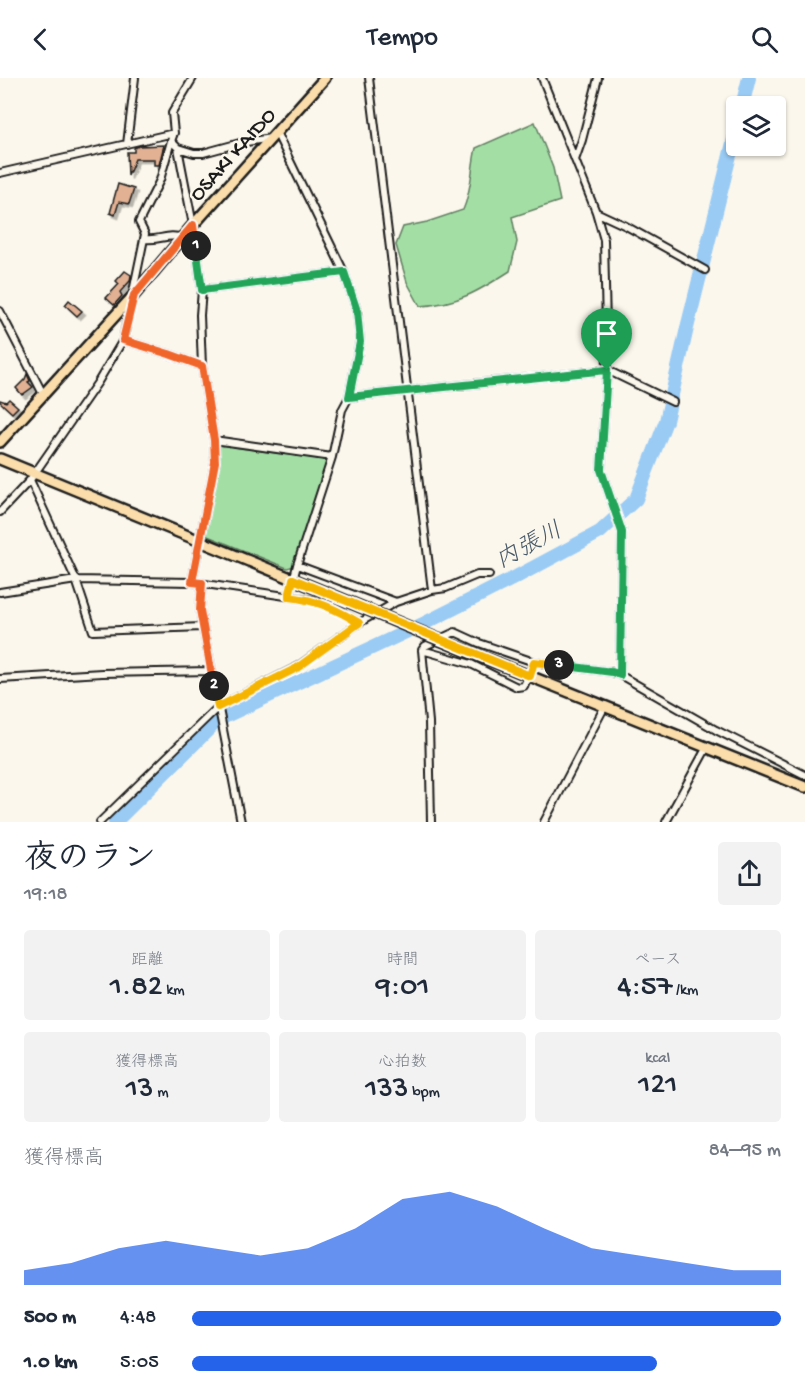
<!DOCTYPE html>
<html lang="ja">
<head>
<meta charset="utf-8">
<style>
	:root { --surface:#fff; --page:#f2f2f3; --text:#1f2937; --muted:#747a83; --accent:#2563eb }
	body { margin:0; font-family:"Gochi Hand","Klee One",sans-serif; background:var(--page); color:var(--text); height:100vh; display:flex; flex-direction:column; font-size:22px; white-space:nowrap }
	* { box-sizing:border-box; margin:0 }
	p { font-size:20px; color:var(--muted) }
	.icon { flex:none; width:33px; height:33px; fill:none; stroke:currentColor; stroke-width:2; stroke-linecap:round; stroke-linejoin:round }
	.map { position:relative; height:744px; overflow:hidden }
	.side { display:flex; flex-direction:column; background:var(--surface); flex:1 }
	.side>* { flex:none }
	.buttons { position:absolute; left:726px; top:18px; display:grid; gap:12px }
	.buttons a { display:grid; place-items:center; width:60px; height:60px; border-radius:6px; background:var(--surface); box-shadow:0 2px 4px #0004; font-size:30px }
	.pin { position:absolute; display:grid; place-items:center; width:51px; height:51px; color:#fff; margin:-62px -26px; border-radius:50% 50% 50% 0; rotate:-45deg; box-shadow:0 0 6px #0007 }
	.pin .icon { rotate:45deg }
	.km { position:absolute; width:30px; height:30px; margin:-15px; border-radius:50%; background:#222; color:#fff; font-size:16px; line-height:30px; text-align:center }
	.round { display:grid; place-items:center; flex:none; width:63px; height:63px; border-radius:6px; background:var(--page) }
	.summary { display:flex; align-items:center; justify-content:space-between; height:102px; padding:0 24px }
	h1 { font-size:33px; font-weight:600; line-height:45px }
	.figures { display:grid; grid-template-columns:repeat(3,1fr); gap:9px; height:102px; padding:6px 24px }
	.figures div { display:grid; align-content:center; border-radius:6px; background:var(--page); text-align:center }
	.figures b { font-size:30px; font-weight:600 }
	.figures small { font-size:16px; font-weight:400 }
	.figures p { font-size:16px }
	.chart { height:168px; padding:12px 24px }
	.chart p { display:flex; justify-content:space-between }
	.chart svg { width:100%; height:108px; margin-top:6px; fill:var(--accent); opacity:.7 }
	ul { padding:0 24px; list-style:none; font-size:20px }
	li { display:grid; grid-template-columns:96px 72px 1fr; align-items:center; height:45px }
	li i { height:15px; border-radius:8px; background:var(--accent) }
	header { display:flex; justify-content:space-between; align-items:center; height:78px; padding:0 24px; background:var(--surface); font-size:27px; font-weight:600 }
	.map>svg:first-child { display:block }
	.green { fill:#a3dfa5; stroke:#607e60; stroke-width:1.5 }
	.lines { fill:none; stroke-linecap:round; stroke-linejoin:round }
	.river { stroke:#99cbf5; stroke-width:14 }
	.building { fill:#e2b193; stroke:#1c1c1c; stroke-width:1.5; filter:url(#shadow) }
	.minor-casing { stroke:#1c1c1c; stroke-width:10 }
	.primary-casing { stroke:#1c1c1c; stroke-width:14 }
	.minor { stroke:#fbf7ec; stroke-width:6 }
	.primary { stroke:#faddab; stroke-width:9 }
	.primary-bridge-casing { stroke:#1c1c1c; stroke-width:14; stroke-linecap:butt }
	.primary-bridge { stroke:#faddab; stroke-width:9 }
	.split-1-casing { stroke:#fff; stroke-width:12 }
	.split-2-casing { stroke:#fff; stroke-width:12 }
	.split-3-casing { stroke:#fff; stroke-width:12 }
	.split-4-casing { stroke:#fff; stroke-width:12 }
	.split-1 { stroke:#22a559; stroke-width:8 }
	.split-2 { stroke:#f0652b; stroke-width:8 }
	.split-3 { stroke:#f5b400; stroke-width:8 }
	.split-4 { stroke:#22a559; stroke-width:8 }
	.labels { text-anchor:middle; stroke-width:5; stroke-linejoin:round; paint-order:stroke }
	.street-label { font-size:22px; fill:#1c1c1c; stroke:#fbf7ec }
	.water-label { font-size:24px; font-style:italic; fill:#485968; stroke:#fbf7ec }
</style>
</head>
<body>
<header><svg class="icon" aria-label="back" viewBox="0 0 24 24"><path d="M15 5l-7 7 7 7"/></svg>Tempo<svg class="icon" aria-label="search" viewBox="0 0 24 24"><circle cx="10" cy="10" r="6"/><path d="M15 15l6 6"/></svg></header>
<div class="map">
<svg width="805" height="744" viewBox="0 0 805 744">
	<defs>
		<filter id="shadow"><feDropShadow dx="3.5" dy="3.5" stdDeviation="0" flood-color="#0004"/></filter>
	</defs>
	<rect width="100%" height="100%" fill="#fbf7ec"/>
	<filter id="ink" filterUnits="userSpaceOnUse"><feTurbulence type="fractalNoise" baseFrequency=".0167" numOctaves="2"/><feDisplacementMap in="SourceGraphic" scale="12" xChannelSelector="R" yChannelSelector="G"/><feConvolveMatrix kernelMatrix="1 2 1 2 8 2 1 2 1" color-interpolation-filters="sRGB"/></filter>
	<g filter="url(#ink)">
		<path class="green" d="M535 44 553 90 560 123 512 139 517 164 510 193C479 213 458 226 420 228L407 204 396 167 403 149 427 144 463 132C472 112 471 91 476 70Z
			M219 367 327 382 295 488 287 490 205 457 219 386Z"/>
		<g class="lines">
			<path class="river" d="M742 28 749 0
				M115 744 214 646 226 638 425 545 516 499 600 454 636 421 666 343 687 250 736 53"/>
		</g>
		<path class="building" d="M164 67 159 87H154V81H135L128 98 127 74H134V70L139 68Z
			M118 106 134 111 129 126 119 124 115 137 110 135Z
			M125 193 131 197 130 203 120 214 122 218 114 227 106 220 119 206 116 203Z
			M69 222 82 233 77 238 65 227Z
			M27 296 30 303 28 304 33 309 22 317 16 310 25 301Z
			M9 321 18 329 12 335 0 324V322L6 324Z"/>
		<g class="lines">
			<defs>
				<path id="minor" d="M369 0 432 512
					M542 0 596 134 604 162 607 292 601 392 622 454 620 597
					M276 54 344 194 357 233 360 263 349 319 342 332 332 379 297 487
					M171 63 178 70 193 147 202 212 200 237 202 288 214 362 215 384 192 504 312 522 337 531 359 545
					M127 66 135 0
					M178 70 194 75H203L240 65 271 60
					M575 82 582 62 598 0
					M0 95 174 55
					M596 134 626 148 705 192
					M145 161C158 163 169 155 182 160
					M202 212 344 194
					M0 233 43 316
					M123 262 169 276 202 288
					M349 319 607 292 673 324
					M214 362 332 379
					M30 402 76 502 93 553 203 549
					M0 434 30 402 98 304 123 262 145 156 139 144 160 102 171 63 174 55 172 35 193 0
					M202 505 200 532 203 549 241 744
					M0 514 76 502 192 504
					M289 519 297 487 396 524 432 512 446 510 477 497H489
					M422 572 425 568 455 554 479 565 534 584
					M0 601 102 595 211 593
					M100 744 218 629 297 589 359 545 396 524
					M431 744 429 644 422 572 471 586 517 609 524 608 534 584 612 594 620 597 716 652 805 697
					M544 744 605 628
					M666 744 707 669"/>
				<path id="primary" d="M0 364 134 217 193 147 325 0
					M0 381 366 531
					M440 562 805 709"/>
			</defs>
			<use href="#minor" class="minor-casing"/>
			<use href="#primary" class="primary-casing"/>
			<use href="#minor" class="minor"/>
			<use href="#primary" class="primary"/>
			<defs>
				<path id="primary-bridge" d="M366 531 440 562"/>
			</defs>
			<use href="#primary-bridge" class="primary-bridge-casing"/>
			<use href="#primary-bridge" class="primary-bridge"/>
		</g>
	</g>
	<g class="lines" filter="url(#ink)">
		<defs>
			<path id="split-1" d="M196 168 202 212 344 194 357 233 360 264 349 319 607 292"/>
			<path id="split-2" d="M196 168 193 147 134 217 123 262 169 276 202 288 214 362 215 384 192 504 202 505 200 532 214 608"/>
			<path id="split-3" d="M214 608 218 629 297 590 359 545C336 531 316 522 289 519L293 501 530 598 534 584 559 587"/>
			<path id="split-4" d="M559 587 612 594 620 597 622 454 601 392 607 292"/>
		</defs>
		<use href="#split-1" class="split-1-casing"/>
		<use href="#split-2" class="split-2-casing"/>
		<use href="#split-3" class="split-3-casing"/>
		<use href="#split-4" class="split-4-casing"/>
		<use href="#split-1" class="split-1"/>
		<use href="#split-2" class="split-2"/>
		<use href="#split-3" class="split-3"/>
		<use href="#split-4" class="split-4"/>
	</g>
	<g class="labels">
		<g class="street-label">
			<text transform="translate(231 75) rotate(-48)" y="8">OSAKI KAIDO</text>
		</g>
		<g class="water-label">
			<text transform="translate(528 466) rotate(-28)" y="8">内張川</text>
		</g>
	</g>
</svg>
<div class="buttons">
<a><svg class="icon" aria-label="layers" viewBox="0 0 24 24"><path d="M12 4l9 5-9 5-9-5zM3 14l9 5 9-5"/></svg></a>
</div>
<div class="pin" style="left:607px;top:292px;background:#1e9e55"><svg class="icon" aria-label="arrive" viewBox="0 0 24 24"><path d="M6 21V4h12l-3 4 3 4H6"/></svg></div>
<b class="km" style="left:196px;top:168px">1</b>
<b class="km" style="left:214px;top:608px">2</b>
<b class="km" style="left:559px;top:587px">3</b>
</div>
<section class="side">
<div class="summary"><div><h1>夜のラン</h1><p>19:18</p></div><a class="round"><svg class="icon" aria-label="share" viewBox="0 0 24 24"><path d="M12 15V3M7 8l5-5 5 5M5 13v7h14v-7"/></svg></a></div>
<div class="figures">
<div><p>距離</p><b>1.82<small> km</small></b></div>
<div><p>時間</p><b>9:01</b></div>
<div><p>ペース</p><b>4:57<small> /km</small></b></div>
</div>
<div class="figures">
<div><p>獲得標高</p><b>13<small> m</small></b></div>
<div><p>心拍数</p><b>133<small> bpm</small></b></div>
<div><p>kcal</p><b>121</b></div>
</div>
<div class="chart"><p><span>獲得標高</span>84–95 m</p>
<svg viewBox="0 0 160 44" preserveAspectRatio="none"><path d="M0 44V38L10 35L20 29L30 26L40 29L50 32L60 29L70 21L80 9L90 6L100 12L110 21L120 29L130 32L140 35L150 38L160 38V44z"/></svg>
</div>
<ul>
<li><b>500 m</b>4:48<i style="width:100%"></i></li>
<li><b>1.0 km</b>5:05<i style="width:79%"></i></li>
</ul>
</section>
</body>
</html>
